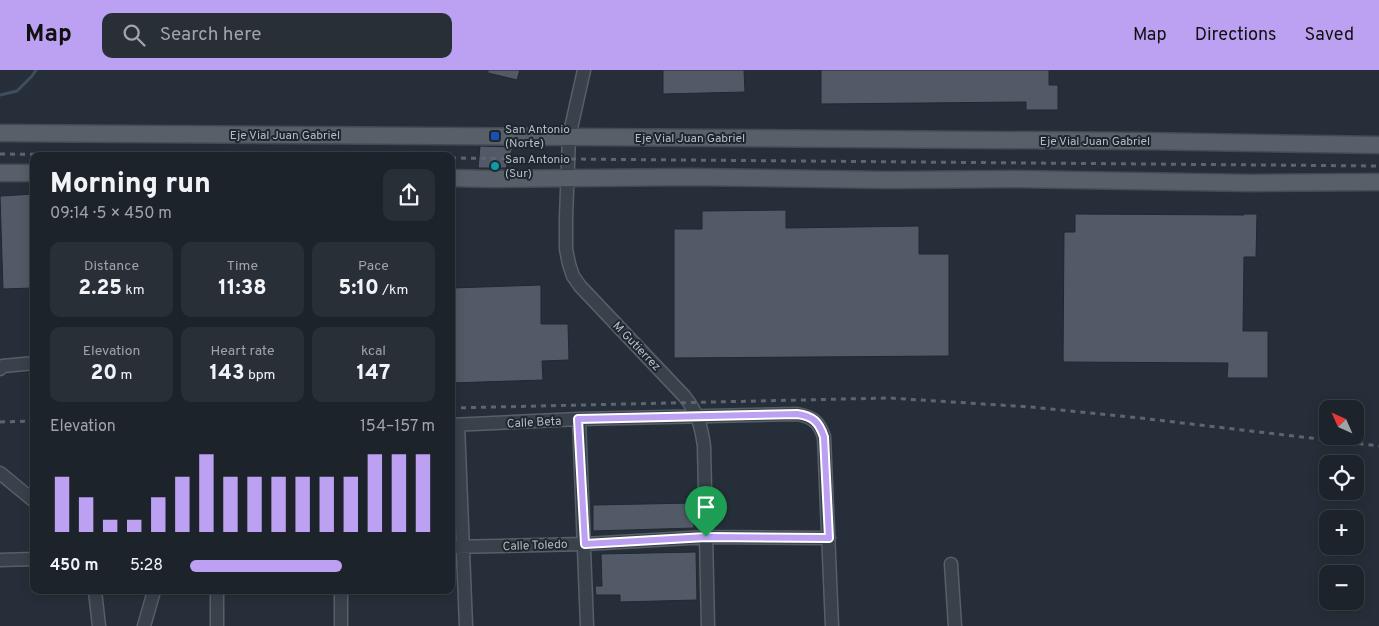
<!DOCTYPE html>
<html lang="en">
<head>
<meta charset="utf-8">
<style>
	:root { --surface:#1c232b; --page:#292f37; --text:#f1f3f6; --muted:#a0a4a9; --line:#3a4047; --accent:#bca0f2 }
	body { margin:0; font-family:Overpass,sans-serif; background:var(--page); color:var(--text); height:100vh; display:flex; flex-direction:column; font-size:19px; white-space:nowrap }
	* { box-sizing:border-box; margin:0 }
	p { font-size:16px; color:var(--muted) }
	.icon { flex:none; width:28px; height:28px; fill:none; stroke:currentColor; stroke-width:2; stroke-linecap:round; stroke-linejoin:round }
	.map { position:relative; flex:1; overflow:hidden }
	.details { position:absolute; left:30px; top:82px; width:425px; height:442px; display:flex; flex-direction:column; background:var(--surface); border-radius:10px; box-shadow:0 2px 12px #0003,0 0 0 1px var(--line) }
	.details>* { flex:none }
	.needle { width:32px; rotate:315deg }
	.controls { position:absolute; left:1319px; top:330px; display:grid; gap:10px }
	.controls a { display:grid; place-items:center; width:45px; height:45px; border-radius:10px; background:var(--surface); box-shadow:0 2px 12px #0003,0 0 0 1px var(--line); font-size:25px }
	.pin { position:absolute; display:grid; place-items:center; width:42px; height:42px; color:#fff; margin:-51px -21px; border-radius:50% 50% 50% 0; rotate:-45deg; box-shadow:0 0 5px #0007 }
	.pin .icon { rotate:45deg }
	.round { display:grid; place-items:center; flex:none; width:52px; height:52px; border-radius:10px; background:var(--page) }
	.overview { display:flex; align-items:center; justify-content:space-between; height:85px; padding:0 20px }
	h1 { font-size:28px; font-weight:800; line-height:38px }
	.metrics { display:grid; grid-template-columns:repeat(3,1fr); gap:8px; height:85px; padding:5px 20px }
	.metrics div { display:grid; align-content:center; border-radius:10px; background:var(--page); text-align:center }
	.metrics b { font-size:21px; font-weight:800 }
	.metrics small { font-size:14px; font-weight:400 }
	.metrics p { font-size:14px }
	.chart { height:140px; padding:10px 20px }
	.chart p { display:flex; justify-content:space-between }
	.chart svg { width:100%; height:90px; margin-top:5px; stroke:var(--accent); stroke-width:6 }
	ul { padding:0 20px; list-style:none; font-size:16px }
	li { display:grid; grid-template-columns:80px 60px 1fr; align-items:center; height:38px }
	li i { height:12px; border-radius:6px; background:var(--accent) }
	header { display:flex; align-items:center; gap:30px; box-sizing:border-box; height:70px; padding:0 25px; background:var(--accent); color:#111 }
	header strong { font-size:24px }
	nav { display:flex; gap:28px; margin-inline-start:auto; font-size:18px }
	.search { width:350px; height:45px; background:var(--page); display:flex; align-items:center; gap:12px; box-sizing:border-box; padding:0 18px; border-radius:10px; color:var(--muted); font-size:19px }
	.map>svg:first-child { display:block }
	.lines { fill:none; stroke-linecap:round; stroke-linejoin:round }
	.stream { stroke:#3d4e60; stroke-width:3 }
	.building { fill:#515a66; stroke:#202831 }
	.minor-casing { stroke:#575f68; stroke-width:15 }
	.major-casing { stroke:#424a53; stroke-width:19 }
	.minor { stroke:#39414a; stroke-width:12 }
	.major { stroke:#576069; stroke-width:16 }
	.rail { stroke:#5c6570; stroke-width:3; stroke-dasharray:5 5; stroke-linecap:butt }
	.route-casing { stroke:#fff; stroke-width:10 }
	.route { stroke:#bca0f2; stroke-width:6 }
	.transit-dot { fill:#1a4fb4; stroke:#1e262e; stroke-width:2 }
	.culture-dot { fill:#0f9aa8; stroke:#1e262e; stroke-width:2 }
	.labels { text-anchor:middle; stroke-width:4; stroke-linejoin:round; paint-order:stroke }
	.poi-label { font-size:12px; fill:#b5bcc5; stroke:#1e262e; text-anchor:start }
	.street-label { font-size:12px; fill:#b5bcc5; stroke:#1e262e }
</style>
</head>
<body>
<header>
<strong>Map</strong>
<div class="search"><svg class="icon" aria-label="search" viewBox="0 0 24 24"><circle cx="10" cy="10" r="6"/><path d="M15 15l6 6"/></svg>Search here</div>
<nav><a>Map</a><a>Directions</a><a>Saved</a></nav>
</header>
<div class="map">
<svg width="1379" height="556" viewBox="0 0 1379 556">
	<rect width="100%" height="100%" fill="#262f39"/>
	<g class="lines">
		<path class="stream" d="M0 25 17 21 32 6 36 0"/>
	</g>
	<path class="building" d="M488 0H520L517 10 488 3Z
		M663 0H744L745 22 663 24Z
		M821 0H1049V15H1058V40H1026V32L821 34Z
		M480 76 513 77 506 98H478Z
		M34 124V218L3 219 0 126Z
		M786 140V158L919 156V184H949V286L674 288V159H702V141Z
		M1075 144 1244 145V144H1257L1256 187H1244L1243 261H1268V308H1227L1228 293 1063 292 1064 162H1075Z
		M541 215V254H568L569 290 542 291 543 310 451 313V218Z
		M693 433 694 458 593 461V435Z
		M696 482 697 530 620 532V525H596L595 516H602L601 484Z"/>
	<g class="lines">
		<defs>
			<path id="minor" d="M584 0 569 67 566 148V179L569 194 573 206 580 216 685 327C698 344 701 355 704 376L708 556
				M0 299 3 296 34 293
				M579 349 587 556
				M451 355 579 349 797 344C813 347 819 352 824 367L832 556
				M458 355 466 556
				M0 403 34 431
				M451 477 585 474 707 467 829 468
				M0 490 34 489
				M951 494 955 556
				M95 521 99 556
				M217 521V556
				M341 521V556
				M144 556 154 521"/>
			<path id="major" d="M0 63 1142 71 1379 75
				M0 103H34
				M451 108 493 109 691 107 889 110 1016 109 1251 113 1379 112"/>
		</defs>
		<use href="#minor" class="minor-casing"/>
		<use href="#major" class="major-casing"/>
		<use href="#minor" class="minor"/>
		<use href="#major" class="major"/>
		<path class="rail" d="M0 84 190 86
			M451 88 1379 96
			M451 338 889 328 1031 337 1140 348 1379 376
			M0 352 34 351"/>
	</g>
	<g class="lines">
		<defs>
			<path id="route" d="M797 344C813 346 819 352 824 367L829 468 706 467 585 474 578 349Z"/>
		</defs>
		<use href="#route" class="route-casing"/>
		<use href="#route" class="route"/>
	</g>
	<rect class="transit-dot" x="490" y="61" width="10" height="10" rx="2.5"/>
	<circle class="culture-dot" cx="495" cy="96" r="5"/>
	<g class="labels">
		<g class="poi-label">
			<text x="505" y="63">San Antonio<tspan x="505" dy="14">(Norte)</tspan></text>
			<text x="505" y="93">San Antonio<tspan x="505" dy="14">(Sur)</tspan></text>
		</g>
		<g class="street-label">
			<text x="285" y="69">Eje Vial Juan Gabriel</text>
			<text x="690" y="72">Eje Vial Juan Gabriel</text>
			<text x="1095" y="75">Eje Vial Juan Gabriel</text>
			<text transform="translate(637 276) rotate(46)" y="4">M Gutierrez</text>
			<text transform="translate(534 352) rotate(-3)" y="4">Calle Beta</text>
			<text transform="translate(535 475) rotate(-2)" y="4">Calle Toledo</text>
		</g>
	</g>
</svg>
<div class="controls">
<a><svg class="needle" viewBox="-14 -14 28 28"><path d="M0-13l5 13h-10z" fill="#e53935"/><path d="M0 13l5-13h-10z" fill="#a0a4a9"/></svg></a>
<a><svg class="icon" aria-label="locate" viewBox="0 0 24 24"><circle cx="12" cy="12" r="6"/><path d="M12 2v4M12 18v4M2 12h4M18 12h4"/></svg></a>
<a>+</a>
<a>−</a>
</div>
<div class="pin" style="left:706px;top:467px;background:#1e9e55"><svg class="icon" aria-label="arrive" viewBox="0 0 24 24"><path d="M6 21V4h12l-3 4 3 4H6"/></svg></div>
<section class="details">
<div class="overview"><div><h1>Morning run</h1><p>09:14 · 5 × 450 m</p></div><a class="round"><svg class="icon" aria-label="share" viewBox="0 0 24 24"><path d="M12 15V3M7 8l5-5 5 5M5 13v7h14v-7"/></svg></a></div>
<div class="metrics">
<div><p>Distance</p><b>2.25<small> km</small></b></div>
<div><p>Time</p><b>11:38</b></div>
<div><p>Pace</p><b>5:10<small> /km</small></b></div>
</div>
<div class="metrics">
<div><p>Elevation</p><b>20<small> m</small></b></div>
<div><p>Heart rate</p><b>143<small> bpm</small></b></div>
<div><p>kcal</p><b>147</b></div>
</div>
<div class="chart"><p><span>Elevation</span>154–157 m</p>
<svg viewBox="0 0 160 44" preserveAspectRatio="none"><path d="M5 44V17M15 44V27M25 44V38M35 44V38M45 44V27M55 44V17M65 44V6M75 44V17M85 44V17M95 44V17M105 44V17M115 44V17M125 44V17M135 44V6M145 44V6M155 44V6"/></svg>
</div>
<ul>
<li><b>450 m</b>5:28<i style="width:62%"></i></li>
</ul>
</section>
</div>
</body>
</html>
